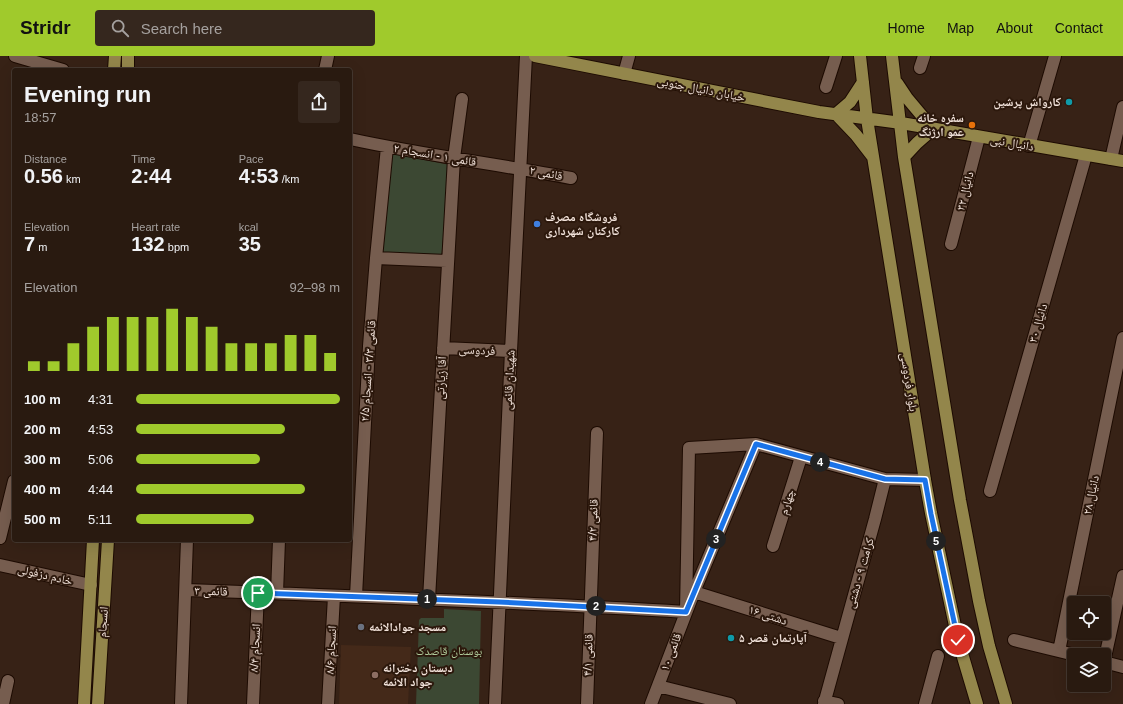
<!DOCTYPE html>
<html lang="en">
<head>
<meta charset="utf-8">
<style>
	:root { --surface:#291a10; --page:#35271e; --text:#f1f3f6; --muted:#a5a19f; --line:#453830; --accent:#a0ca2c }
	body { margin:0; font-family:Helvetica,"Noto Naskh Arabic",sans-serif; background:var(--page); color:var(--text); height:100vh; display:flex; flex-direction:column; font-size:15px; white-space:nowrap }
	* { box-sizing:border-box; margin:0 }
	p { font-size:13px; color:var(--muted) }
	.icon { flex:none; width:22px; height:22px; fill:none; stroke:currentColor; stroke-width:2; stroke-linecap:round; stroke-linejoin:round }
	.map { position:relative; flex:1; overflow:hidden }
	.side { position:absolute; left:12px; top:12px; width:340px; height:474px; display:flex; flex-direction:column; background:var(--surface); border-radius:4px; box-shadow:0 4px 16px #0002,0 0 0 1px var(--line) }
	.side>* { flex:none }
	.tools { position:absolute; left:1067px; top:540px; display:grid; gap:8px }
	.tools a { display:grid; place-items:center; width:44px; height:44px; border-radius:4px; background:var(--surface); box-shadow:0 4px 16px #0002,0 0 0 1px var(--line); font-size:20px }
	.pin { position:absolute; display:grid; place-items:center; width:34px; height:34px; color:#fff; margin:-17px; border:2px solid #fff; border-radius:50%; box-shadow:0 1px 4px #0007 }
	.km { position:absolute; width:20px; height:20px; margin:-10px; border-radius:50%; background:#222; color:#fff; font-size:11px; line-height:20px; text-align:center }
	.round { display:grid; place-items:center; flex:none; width:42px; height:42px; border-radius:4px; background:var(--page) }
	.summary { display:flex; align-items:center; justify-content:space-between; height:68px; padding:0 12px }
	h1 { font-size:22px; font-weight:700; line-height:30px }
	.metrics { display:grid; grid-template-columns:repeat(3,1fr); gap:6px; height:68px; padding:4px 12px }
	.metrics div { display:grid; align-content:center }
	.metrics b { font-size:20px; font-weight:700 }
	.metrics small { font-size:11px; font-weight:400 }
	.metrics p { font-size:11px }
	.chart { height:112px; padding:8px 12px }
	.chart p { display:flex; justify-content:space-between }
	.chart svg { width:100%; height:72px; margin-top:4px; stroke:var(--accent); stroke-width:6 }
	ul { padding:0 12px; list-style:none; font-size:13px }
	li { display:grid; grid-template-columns:64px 48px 1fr; align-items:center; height:30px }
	li i { height:10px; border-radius:5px; background:var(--accent) }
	header { display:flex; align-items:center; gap:24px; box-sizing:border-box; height:56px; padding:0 20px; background:var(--accent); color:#111 }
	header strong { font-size:19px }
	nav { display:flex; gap:22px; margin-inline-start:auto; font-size:14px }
	.search { width:280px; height:36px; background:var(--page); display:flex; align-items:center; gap:10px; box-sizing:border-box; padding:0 14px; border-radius:4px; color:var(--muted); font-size:15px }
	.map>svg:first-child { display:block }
	.built { fill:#442919 }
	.green { fill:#3c4833 }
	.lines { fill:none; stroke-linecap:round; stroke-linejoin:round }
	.minor-casing { stroke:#1d0b02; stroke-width:14 }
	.major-casing { stroke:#1d0b02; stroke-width:14 }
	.minor { stroke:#765d4f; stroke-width:12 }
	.major { stroke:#93864b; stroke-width:12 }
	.route-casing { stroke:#fff; stroke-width:8 }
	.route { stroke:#1a73e8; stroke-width:5 }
	.culture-dot { fill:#0f9aa8; stroke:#2c180c; stroke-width:1.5 }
	.food-dot { fill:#e8710a; stroke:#2c180c; stroke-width:1.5 }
	.shop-dot { fill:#3f7fe0; stroke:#2c180c; stroke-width:1.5 }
	.worship-dot { fill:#6b7280; stroke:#2c180c; stroke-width:1.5 }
	.education-dot { fill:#8d6e63; stroke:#2c180c; stroke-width:1.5 }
	.labels { text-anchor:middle; stroke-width:4; stroke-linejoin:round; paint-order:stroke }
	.street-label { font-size:12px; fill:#f2e3db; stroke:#2c180c }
	.poi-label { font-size:12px; font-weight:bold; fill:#f2e3db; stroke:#2c180c; text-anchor:start }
	.park-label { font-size:12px; fill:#b0cc9c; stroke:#2c180c }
</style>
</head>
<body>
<header>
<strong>Stridr</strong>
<div class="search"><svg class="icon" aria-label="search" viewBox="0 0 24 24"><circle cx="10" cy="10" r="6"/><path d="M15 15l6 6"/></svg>Search here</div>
<nav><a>Home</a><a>Map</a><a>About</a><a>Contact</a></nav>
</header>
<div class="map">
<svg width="1123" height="648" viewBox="0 0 1123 648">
	<rect width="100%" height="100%" fill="#372216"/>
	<path class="built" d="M341 589 411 591 408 648H339Z"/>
	<path class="green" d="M390 97 450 109 441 203 381 197Z
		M444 553 481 555 479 648H416L419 564 421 562H444Z"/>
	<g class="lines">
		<defs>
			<path id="minor" d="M15 0 63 14
				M920 12 924 0
				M325 14 328 0
				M624 18 629 0
				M826 31 836 0
				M350 83C423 99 497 108 571 122
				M1029 90 1055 0
				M1111 103 1123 51
				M951 188 979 81
				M376 202 447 205
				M443 292 511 295
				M990 435 1086 99
				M0 482 14 425
				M773 490 801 401
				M0 509 91 529
				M186 534C353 540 520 546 686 556L689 392 756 388 885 423
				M694 536 841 582
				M277 537 279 484
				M356 540 369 290 376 202 387 91
				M429 543 454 102 462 43
				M1014 584 1075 599
				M1059 595 1123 282
				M1104 606 1123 520
				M1104 606 1123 611
				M658 630 730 648
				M824 645 838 648
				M3 648 8 625
				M181 648 187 484
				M253 648 258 537
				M328 648 334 540
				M495 648 511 295 526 0
				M587 648 597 377
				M651 648 694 536 756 388
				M824 648 875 463 885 423 925 424
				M925 648 938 600"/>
			<path id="major" d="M535 0 819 56 901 67 1123 105
				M860 0 867 63 925 424 931 457 958 584 977 648
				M892 0 904 101 960 444 979 545 989 590 1006 648
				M114 14 115 0
				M128 14V0
				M863 26 850 46 836 58 856 79 873 101
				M897 27 907 42 933 73 917 87 904 101
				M84 648 93 484
				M98 648 108 484"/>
		</defs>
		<use href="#minor" class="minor-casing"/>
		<use href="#major" class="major-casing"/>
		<use href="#minor" class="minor"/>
		<use href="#major" class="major"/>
	</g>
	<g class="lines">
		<defs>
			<path id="route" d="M258 537 499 546 686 556 756 388 885 423 925 424 931 458 958 584"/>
		</defs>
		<use href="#route" class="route-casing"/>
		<use href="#route" class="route"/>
	</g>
	<g class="culture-dot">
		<circle cx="1069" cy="46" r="4"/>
		<circle cx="731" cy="582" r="4"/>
	</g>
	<circle class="food-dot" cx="972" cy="69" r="4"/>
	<circle class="shop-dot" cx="537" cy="168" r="4"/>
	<circle class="worship-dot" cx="361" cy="571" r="4"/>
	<circle class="education-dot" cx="375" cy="619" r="4"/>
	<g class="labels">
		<g class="street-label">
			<text transform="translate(701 33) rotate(11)" y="4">خیابان دانیال جنوبی</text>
			<text transform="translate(1012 87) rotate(10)" y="4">دانیال نبی</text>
			<text transform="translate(435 99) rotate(10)" y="4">قائمی ۱ - انسجام ۲</text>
			<text transform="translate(546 117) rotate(11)" y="4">قائمی ۲</text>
			<text transform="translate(965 135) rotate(-76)" y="4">دانیال ۳۲</text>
			<text transform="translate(1038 267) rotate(-74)" y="4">دانیال ۳۰</text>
			<text transform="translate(477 294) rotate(3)" y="4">فردوسی</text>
			<text transform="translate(368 315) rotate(-86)" y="4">قائمی ۳/۳ - انسجام ۲/۵</text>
			<text transform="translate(441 322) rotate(-87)" y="4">آقا زیارتی</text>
			<text transform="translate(509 324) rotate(-87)" y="4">شهیدان قائمی</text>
			<text transform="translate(909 326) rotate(81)" y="4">بلوار فردوسی</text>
			<text transform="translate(1091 439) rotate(-78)" y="4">دانیال ۲۸</text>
			<text transform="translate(787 446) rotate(-73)" y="4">چهارم</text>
			<text transform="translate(593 464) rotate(-88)" y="4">قائمی ۴/۲</text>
			<text transform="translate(860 517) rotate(-74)" y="4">کرامت ۹ - دشتی</text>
			<text transform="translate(45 519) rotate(13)" y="4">خادم دزفولی</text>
			<text transform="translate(211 535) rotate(2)" y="4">قائمی ۳</text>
			<text transform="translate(768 559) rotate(18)" y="4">دشتی ۱۶</text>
			<text transform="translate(103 566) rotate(-86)" y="4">انسجام</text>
			<text transform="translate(255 592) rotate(-87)" y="4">انسجام ۸/۴</text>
			<text transform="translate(331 594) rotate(-87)" y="4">انسجام ۸/۶</text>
			<text transform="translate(671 596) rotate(-69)" y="4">قائمی ۱۰</text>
			<text transform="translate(588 599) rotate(-88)" y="4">قائمی ۴/۱</text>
		</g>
		<g class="poi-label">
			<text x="1061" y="50" text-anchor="end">کارواش پرشین</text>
			<text x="964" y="66" text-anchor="end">سفره خانه<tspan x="964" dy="14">عمو ارژنگ</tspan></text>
			<text x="545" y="165">فروشگاه مصرف<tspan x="545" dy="14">کارکنان شهرداری</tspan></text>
			<text x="369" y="575">مسجد جوادالائمه</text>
			<text x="739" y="586">آپارتمان قصر ۵</text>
			<text x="383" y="616">دبستان دخترانه<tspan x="383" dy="14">جواد الائمه</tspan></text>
		</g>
		<g class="park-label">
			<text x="449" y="599">بوستان قاصدک</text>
		</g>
	</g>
</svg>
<div class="tools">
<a><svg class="icon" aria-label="locate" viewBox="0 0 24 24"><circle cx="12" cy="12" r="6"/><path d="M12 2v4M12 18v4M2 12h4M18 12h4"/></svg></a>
<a><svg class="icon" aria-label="layers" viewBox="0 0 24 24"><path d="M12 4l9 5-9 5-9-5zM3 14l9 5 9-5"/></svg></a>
</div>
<div class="pin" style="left:258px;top:537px;background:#1e9e55"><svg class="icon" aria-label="arrive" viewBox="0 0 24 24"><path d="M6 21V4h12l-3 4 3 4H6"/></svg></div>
<div class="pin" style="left:958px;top:584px;background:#d93025"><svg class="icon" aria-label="check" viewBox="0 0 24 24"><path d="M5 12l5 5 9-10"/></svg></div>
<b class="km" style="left:427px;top:543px">1</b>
<b class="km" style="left:596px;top:550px">2</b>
<b class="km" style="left:716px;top:483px">3</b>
<b class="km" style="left:820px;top:406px">4</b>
<b class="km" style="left:936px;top:485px">5</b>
<section class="side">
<div class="summary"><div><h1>Evening run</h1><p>18:57</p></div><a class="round"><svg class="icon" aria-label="share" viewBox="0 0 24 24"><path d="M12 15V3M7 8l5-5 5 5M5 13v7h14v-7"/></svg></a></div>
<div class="metrics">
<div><p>Distance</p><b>0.56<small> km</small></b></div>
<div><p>Time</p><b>2:44</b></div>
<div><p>Pace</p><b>4:53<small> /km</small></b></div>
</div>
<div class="metrics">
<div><p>Elevation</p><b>7<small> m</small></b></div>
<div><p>Heart rate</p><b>132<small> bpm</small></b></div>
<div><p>kcal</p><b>35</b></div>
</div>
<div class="chart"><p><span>Elevation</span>92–98 m</p>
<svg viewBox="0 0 160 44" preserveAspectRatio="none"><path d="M5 44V38M15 44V38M25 44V27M35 44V17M45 44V11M55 44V11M65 44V11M75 44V6M85 44V11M95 44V17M105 44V27M115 44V27M125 44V27M135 44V22M145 44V22M155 44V33"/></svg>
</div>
<ul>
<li><b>100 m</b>4:31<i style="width:100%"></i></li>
<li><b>200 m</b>4:53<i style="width:73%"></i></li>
<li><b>300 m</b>5:06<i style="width:61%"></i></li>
<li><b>400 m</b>4:44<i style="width:83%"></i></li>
<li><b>500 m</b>5:11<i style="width:58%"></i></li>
</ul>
</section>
</div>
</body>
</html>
